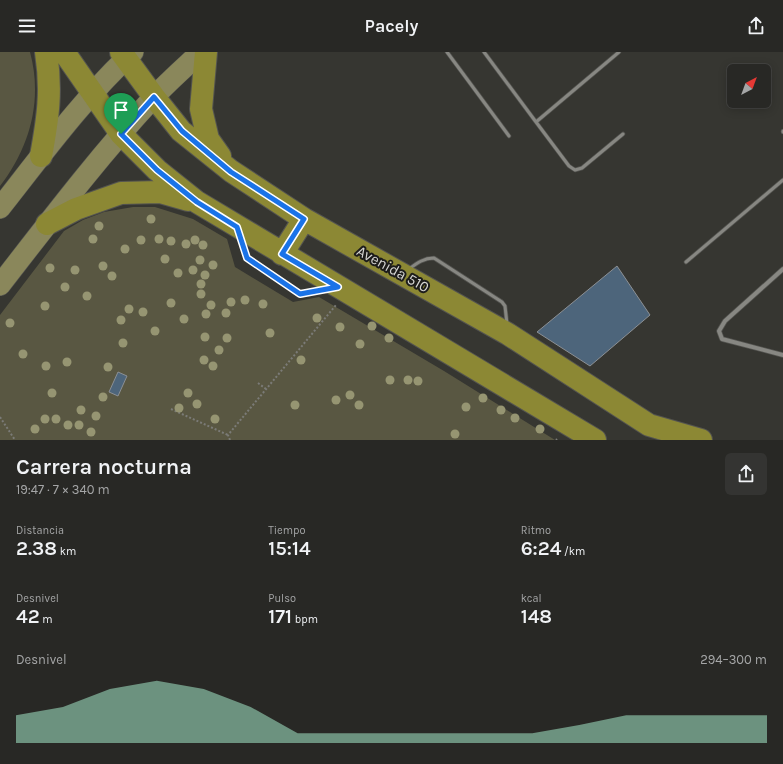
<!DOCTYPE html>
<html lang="es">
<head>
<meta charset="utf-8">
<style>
	:root { --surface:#282825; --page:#343432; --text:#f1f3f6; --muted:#a5a6a7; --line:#444442; --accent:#8abfa5 }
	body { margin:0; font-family:Karla,sans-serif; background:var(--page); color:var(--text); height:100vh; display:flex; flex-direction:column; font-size:15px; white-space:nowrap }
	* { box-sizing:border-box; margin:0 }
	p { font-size:13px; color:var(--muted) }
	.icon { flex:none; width:22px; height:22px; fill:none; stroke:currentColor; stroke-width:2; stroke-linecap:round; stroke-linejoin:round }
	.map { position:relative; height:388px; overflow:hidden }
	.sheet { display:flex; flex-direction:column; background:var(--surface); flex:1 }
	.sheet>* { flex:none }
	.needle { width:26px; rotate:41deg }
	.fabs { position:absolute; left:727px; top:12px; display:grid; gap:8px }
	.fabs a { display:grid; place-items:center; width:44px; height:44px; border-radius:6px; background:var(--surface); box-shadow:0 2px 10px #0003,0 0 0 1px var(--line); font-size:20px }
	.pin { position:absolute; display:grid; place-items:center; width:34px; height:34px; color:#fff; margin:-41px -17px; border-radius:50% 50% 50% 0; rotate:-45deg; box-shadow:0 0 4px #0007 }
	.pin .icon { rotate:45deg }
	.round { display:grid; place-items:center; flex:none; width:42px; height:42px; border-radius:6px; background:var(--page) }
	.headline { display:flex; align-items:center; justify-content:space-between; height:68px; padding:0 16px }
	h1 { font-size:22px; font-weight:600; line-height:30px }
	.metrics { display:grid; grid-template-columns:repeat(3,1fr); gap:6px; height:68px; padding:4px 16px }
	.metrics div { display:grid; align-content:center }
	.metrics b { font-size:20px; font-weight:600 }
	.metrics small { font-size:11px; font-weight:400 }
	.metrics p { font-size:11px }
	.chart { height:112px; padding:8px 16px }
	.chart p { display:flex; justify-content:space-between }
	.chart svg { width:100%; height:72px; margin-top:4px; fill:var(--accent); opacity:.7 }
	header { display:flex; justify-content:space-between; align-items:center; height:52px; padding:0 16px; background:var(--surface); font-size:18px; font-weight:600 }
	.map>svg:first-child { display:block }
	.green { fill:#595742 }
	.building { fill:#4d657b; stroke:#8c9094 }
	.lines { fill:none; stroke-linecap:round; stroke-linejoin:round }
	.service-casing { stroke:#545450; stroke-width:4.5 }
	.minor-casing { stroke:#545450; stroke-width:5.5 }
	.secondary-casing { stroke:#545450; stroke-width:22 }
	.primary-casing { stroke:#545450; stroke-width:24 }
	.path { stroke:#7b7b77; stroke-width:2; stroke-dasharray:2 2; stroke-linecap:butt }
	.service { stroke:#878782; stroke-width:3 }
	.minor { stroke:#878782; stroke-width:4 }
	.secondary { stroke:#8a875b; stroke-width:21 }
	.primary { stroke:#8c8834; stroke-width:22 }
	.tree { fill:#969572 }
	.route-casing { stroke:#fff; stroke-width:8 }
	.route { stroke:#1a73e8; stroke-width:5 }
	.labels { text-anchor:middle; stroke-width:4; stroke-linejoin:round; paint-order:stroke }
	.street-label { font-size:15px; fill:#d5d5d2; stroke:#1d1d1b }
</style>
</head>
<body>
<header><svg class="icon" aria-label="menu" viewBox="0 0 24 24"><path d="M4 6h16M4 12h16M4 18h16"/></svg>Pacely<svg class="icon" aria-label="share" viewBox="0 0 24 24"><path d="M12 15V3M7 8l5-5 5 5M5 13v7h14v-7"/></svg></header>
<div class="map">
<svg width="783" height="388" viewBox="0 0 783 388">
	<rect width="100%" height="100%" fill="#363631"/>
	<path class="green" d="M0 0H30C43 48 30 95 0 134Z
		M133 155H155L193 167 227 187 235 215 293 250 319 245 444 319 555 388H0V263L64 179 83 168 104 160Z"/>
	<path class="building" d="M617 214 650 263 590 314 537 280Z
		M118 320 127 324 118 344 109 340Z"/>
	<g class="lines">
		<defs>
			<path id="service" d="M447 0 509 84
				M484 0 536 70 619 0
				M536 70 569 114 575 118 582 116 623 82
				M783 79V80
				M242 188 247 206 300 242 325 237
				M686 210 783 128
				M409 217C417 211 424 206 434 206L502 250 505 254 507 272"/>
			<path id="minor" d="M783 217 725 269 719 279 722 287 783 303"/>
			<path id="secondary" d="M0 156C41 104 84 45 133 0
				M0 233C49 170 98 105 153 46 168 30 185 15 201 0"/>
			<path id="primary" d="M64 0 121 82 157 118 197 150 595 388
				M121 0 154 45 181 79 231 119 304 167 508 282 649 373 701 388
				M206 0 201 57 208 87 220 104
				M41 104C48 66 52 39 46 0
				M47 172 76 157 121 141 160 140 188 148
				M282 202 304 167"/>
		</defs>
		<use href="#service" class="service-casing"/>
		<use href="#minor" class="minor-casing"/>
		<use href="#secondary" class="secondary-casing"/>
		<use href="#primary" class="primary-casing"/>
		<path class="path" d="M258 331 266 337
			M171 357 228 383
			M0 365 15 388
			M230 388 228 383 336 253
			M556 388 557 387"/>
		<use href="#service" class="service"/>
		<use href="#minor" class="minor"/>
		<use href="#secondary" class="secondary"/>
		<use href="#primary" class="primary"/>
	</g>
	<g class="tree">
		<circle cx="151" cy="167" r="4.5"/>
		<circle cx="99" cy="174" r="4.5"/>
		<circle cx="93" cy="187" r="4.5"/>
		<circle cx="159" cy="187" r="4.5"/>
		<circle cx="141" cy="188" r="4.5"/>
		<circle cx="195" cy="188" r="4.5"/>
		<circle cx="171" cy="189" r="4.5"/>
		<circle cx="186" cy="192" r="4.5"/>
		<circle cx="203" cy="193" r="4.5"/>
		<circle cx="125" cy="197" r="4.5"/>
		<circle cx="165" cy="207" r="4.5"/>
		<circle cx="200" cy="208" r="4.5"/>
		<circle cx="213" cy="213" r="4.5"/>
		<circle cx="103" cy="214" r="4.5"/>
		<circle cx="50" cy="216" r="4.5"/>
		<circle cx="75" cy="218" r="4.5"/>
		<circle cx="193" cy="218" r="4.5"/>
		<circle cx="178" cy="221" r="4.5"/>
		<circle cx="205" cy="223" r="4.5"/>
		<circle cx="112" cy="224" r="4.5"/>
		<circle cx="201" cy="232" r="4.5"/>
		<circle cx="65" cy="235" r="4.5"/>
		<circle cx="201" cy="242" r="4.5"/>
		<circle cx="87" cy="244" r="4.5"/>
		<circle cx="245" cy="248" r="4.5"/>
		<circle cx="231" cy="250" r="4.5"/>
		<circle cx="171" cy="251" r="4.5"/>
		<circle cx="263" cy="252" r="4.5"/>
		<circle cx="211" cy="253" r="4.5"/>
		<circle cx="45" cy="254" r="4.5"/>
		<circle cx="129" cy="257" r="4.5"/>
		<circle cx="143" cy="260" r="4.5"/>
		<circle cx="226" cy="261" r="4.5"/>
		<circle cx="206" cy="262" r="4.5"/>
		<circle cx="317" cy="266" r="4.5"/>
		<circle cx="184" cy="267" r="4.5"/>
		<circle cx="121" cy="268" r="4.5"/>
		<circle cx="10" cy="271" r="4.5"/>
		<circle cx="372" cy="274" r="4.5"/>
		<circle cx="340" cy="275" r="4.5"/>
		<circle cx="155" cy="279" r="4.5"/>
		<circle cx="270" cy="281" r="4.5"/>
		<circle cx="205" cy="285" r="4.5"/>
		<circle cx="227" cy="286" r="4.5"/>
		<circle cx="389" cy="286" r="4.5"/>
		<circle cx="123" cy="291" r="4.5"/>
		<circle cx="360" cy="292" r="4.5"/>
		<circle cx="219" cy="298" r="4.5"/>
		<circle cx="23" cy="302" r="4.5"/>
		<circle cx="204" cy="308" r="4.5"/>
		<circle cx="301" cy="308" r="4.5"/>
		<circle cx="67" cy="310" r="4.5"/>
		<circle cx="46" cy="314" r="4.5"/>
		<circle cx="213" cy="314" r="4.5"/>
		<circle cx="108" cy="315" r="4.5"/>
		<circle cx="390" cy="328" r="4.5"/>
		<circle cx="408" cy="328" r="4.5"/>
		<circle cx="418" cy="329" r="4.5"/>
		<circle cx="52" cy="341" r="4.5"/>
		<circle cx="188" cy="341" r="4.5"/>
		<circle cx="350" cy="343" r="4.5"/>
		<circle cx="103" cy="345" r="4.5"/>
		<circle cx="483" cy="346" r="4.5"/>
		<circle cx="336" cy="348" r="4.5"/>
		<circle cx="197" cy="352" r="4.5"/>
		<circle cx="295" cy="353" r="4.5"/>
		<circle cx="359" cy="353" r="4.5"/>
		<circle cx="466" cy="355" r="4.5"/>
		<circle cx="179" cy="356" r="4.5"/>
		<circle cx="81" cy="358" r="4.5"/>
		<circle cx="501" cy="358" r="4.5"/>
		<circle cx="96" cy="364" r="4.5"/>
		<circle cx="515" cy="366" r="4.5"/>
		<circle cx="45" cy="367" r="4.5"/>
		<circle cx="56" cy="367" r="4.5"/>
		<circle cx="215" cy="367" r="4.5"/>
		<circle cx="68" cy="373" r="4.5"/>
		<circle cx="79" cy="373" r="4.5"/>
		<circle cx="35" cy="377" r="4.5"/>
		<circle cx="540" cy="377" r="4.5"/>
		<circle cx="91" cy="380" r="4.5"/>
		<circle cx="455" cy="382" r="4.5"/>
	</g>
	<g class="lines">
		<defs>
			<path id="route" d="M154 45 182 79 231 120 304 167 282 202 338 235 300 242 247 206 237 175 197 150 157 118 121 82Z"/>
		</defs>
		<use href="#route" class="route-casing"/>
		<use href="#route" class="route"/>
	</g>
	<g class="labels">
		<g class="street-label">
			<text transform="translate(393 217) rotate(29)" y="5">Avenida 510</text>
		</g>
	</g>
</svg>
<div class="fabs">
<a><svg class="needle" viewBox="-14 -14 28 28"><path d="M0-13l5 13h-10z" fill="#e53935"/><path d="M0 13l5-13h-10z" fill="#a5a6a7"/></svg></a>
</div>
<div class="pin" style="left:121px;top:82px;background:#1e9e55"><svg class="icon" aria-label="arrive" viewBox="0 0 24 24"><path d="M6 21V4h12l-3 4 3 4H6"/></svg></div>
</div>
<section class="sheet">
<div class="headline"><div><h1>Carrera nocturna</h1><p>19:47 · 7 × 340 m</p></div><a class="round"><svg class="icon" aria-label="share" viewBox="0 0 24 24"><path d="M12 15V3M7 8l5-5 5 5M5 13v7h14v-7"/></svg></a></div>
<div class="metrics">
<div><p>Distancia</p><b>2.38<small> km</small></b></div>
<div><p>Tiempo</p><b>15:14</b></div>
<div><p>Ritmo</p><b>6:24<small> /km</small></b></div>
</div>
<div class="metrics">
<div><p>Desnivel</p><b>42<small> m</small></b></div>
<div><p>Pulso</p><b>171<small> bpm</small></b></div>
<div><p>kcal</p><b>148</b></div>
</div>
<div class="chart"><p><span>Desnivel</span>294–300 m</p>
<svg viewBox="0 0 160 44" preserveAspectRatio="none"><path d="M0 44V27L10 22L20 11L30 6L40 11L50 22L60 38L70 38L80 38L90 38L100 38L110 38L120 33L130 27L140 27L150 27L160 27V44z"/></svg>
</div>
</section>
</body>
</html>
